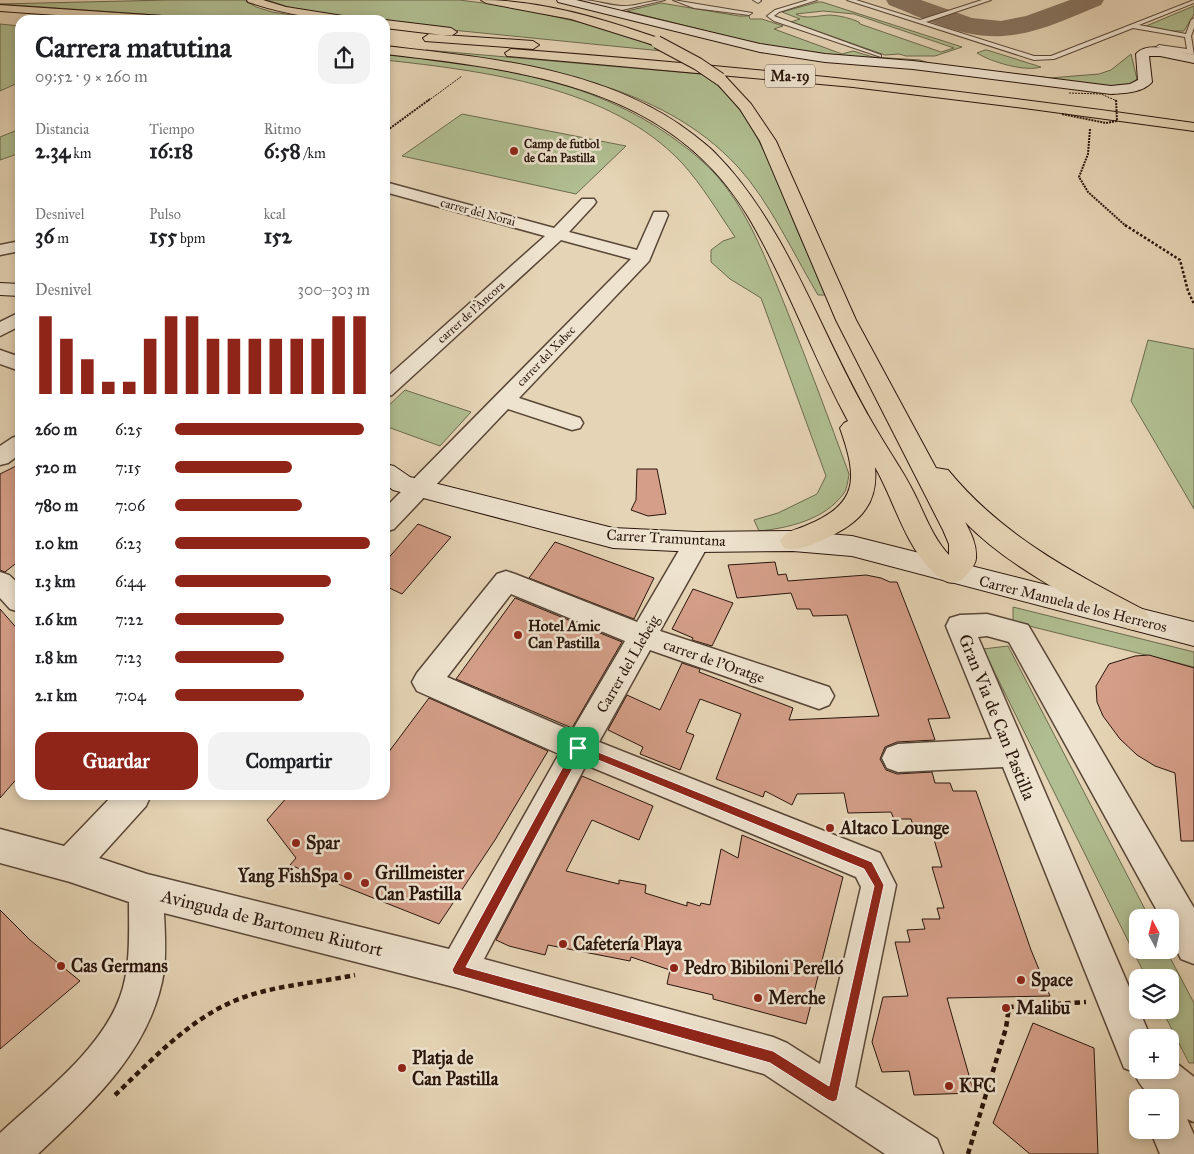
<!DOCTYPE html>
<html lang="es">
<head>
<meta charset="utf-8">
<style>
	:root { --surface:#fff; --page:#f2f2f2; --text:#202124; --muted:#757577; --accent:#8f2418 }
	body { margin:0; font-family:"IM FELL Great Primer",serif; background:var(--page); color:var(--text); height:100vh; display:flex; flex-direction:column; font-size:19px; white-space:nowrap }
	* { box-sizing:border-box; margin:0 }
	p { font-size:16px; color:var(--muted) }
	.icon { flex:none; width:28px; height:28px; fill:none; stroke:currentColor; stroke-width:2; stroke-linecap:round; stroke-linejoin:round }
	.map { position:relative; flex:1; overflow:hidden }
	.side { position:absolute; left:15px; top:15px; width:375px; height:785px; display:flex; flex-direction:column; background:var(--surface); border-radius:15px; box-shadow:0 2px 8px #0003 }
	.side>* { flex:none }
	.needle { width:32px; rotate:353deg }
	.fabs { position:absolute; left:1129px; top:909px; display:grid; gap:10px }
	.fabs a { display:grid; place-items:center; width:50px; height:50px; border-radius:10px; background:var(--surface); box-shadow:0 2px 8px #0003; font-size:25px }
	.pin { position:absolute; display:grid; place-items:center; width:42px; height:42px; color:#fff; margin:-21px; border-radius:10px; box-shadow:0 2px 8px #0006 }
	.round { display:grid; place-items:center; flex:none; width:52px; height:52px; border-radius:15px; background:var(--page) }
	.head { display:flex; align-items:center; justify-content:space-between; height:85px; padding:0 20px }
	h1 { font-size:28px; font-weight:700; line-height:38px }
	.metrics { display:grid; grid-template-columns:repeat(3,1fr); gap:8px; height:85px; padding:5px 20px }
	.metrics div { display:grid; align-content:center }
	.metrics b { font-size:21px; font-weight:700 }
	.metrics small { font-size:14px; font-weight:400 }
	.metrics p { font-size:14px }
	.chart { height:140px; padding:10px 20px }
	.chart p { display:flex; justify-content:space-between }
	.chart svg { width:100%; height:90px; margin-top:5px; stroke:var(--accent); stroke-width:6 }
	.primary-button { display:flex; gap:10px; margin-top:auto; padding:10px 20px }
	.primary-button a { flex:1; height:58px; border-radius:15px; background:var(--accent); color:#fff; font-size:20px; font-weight:700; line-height:58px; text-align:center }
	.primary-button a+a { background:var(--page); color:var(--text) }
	ul { padding:0 20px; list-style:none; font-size:16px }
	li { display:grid; grid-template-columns:80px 60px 1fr; align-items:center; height:38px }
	li i { height:12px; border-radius:6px; background:var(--accent) }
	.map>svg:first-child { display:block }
	.green { fill:#b0be91; stroke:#6c6a4e; fill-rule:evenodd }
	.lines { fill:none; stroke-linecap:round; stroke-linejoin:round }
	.taxiway { fill:#877460; fill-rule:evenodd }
	.building { fill:#d49e88; stroke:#29150b }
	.lane-casing { stroke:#584536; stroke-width:2 }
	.street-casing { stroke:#584536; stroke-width:3 }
	.secondary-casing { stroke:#29150b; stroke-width:2 }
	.highway-casing { stroke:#29150b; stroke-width:2 }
	.path-far3 { stroke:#29150b; stroke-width:1; stroke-dasharray:2 1; stroke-linecap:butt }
	.path-far2 { stroke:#29150b; stroke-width:2; stroke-dasharray:2 1; stroke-linecap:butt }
	.path-far1 { stroke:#29150b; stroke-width:2.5; stroke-dasharray:2.5 2; stroke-linecap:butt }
	.path { stroke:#29150b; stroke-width:4.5; stroke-dasharray:5.5 4; stroke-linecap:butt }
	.lane { fill:#eee3cf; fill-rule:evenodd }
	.street { fill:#eee3cf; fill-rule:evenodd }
	.secondary { fill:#eee3cf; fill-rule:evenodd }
	.highway { fill:#e5d4b5; fill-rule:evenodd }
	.highway-bridge-casing { stroke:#29150b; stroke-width:14; stroke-linecap:butt }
	.path-bridge-far1 { stroke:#29150b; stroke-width:1; stroke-dasharray:2 1; stroke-linecap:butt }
	.path-bridge { stroke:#29150b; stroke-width:2; stroke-dasharray:2 1; stroke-linecap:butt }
	.highway-bridge { stroke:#e5d4b5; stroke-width:12 }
	.route { fill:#8f2418; stroke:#fff; fill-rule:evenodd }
	.poi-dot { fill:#8f2418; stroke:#eee3cf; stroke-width:2 }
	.labels { text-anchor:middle; stroke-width:5; stroke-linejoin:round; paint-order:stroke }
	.far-poi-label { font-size:12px; font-weight:bold; fill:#29150b; stroke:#eee3cf; text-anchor:start }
	.far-street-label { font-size:12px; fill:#29150b; stroke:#eee3cf }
	.shield { fill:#eee3cf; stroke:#645346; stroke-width:1 }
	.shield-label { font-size:14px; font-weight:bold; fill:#29150b }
	.street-label { font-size:15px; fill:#29150b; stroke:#eee3cf }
	.poi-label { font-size:15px; font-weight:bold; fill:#29150b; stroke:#eee3cf; text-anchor:start }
	.near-street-label { font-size:18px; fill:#29150b; stroke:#eee3cf }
	.near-poi-label { font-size:18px; font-weight:bold; fill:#29150b; stroke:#eee3cf; text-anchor:start }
</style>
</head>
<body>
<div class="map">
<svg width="1194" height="1154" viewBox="0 0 1194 1154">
	<rect width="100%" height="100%" fill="#e5d4b5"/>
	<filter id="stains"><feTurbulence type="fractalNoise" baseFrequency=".004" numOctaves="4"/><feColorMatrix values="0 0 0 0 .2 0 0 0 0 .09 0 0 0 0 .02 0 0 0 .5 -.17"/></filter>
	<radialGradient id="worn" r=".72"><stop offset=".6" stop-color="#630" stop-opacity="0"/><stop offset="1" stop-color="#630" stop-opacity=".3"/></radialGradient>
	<path class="green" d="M168 0H244L256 7 272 12 324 20H227L0 4Z
		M267 0H459L508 6 601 27 637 38 662 51 442 29 385 20H368L291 8Z
		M818 2H822L962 47 935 56H906L899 54 885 55 791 22 800 19 782 12ZM823 11 854 14 954 48 941 52 860 24 859 22C850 18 841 16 831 15 820 15 805 20 796 14Z
		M661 3 739 16H749L750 19H762L783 26 774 29 842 54 853 51 873 57 920 60 932 64 1050 78 1099 74 1111 70 1131 54 1137 79 1131 84 1114 87 844 58 778 49 627 11Z
		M1194 6V14L1184 31H1171L1146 26Z
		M0 24 20 26V82L0 91Z
		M426 50 701 74C750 101 775 175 795 225 805 249 816 272 827 295H818C794 255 770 202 738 167 659 81 534 67 426 50Z
		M985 50H987L1041 67C1025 72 991 62 977 53Z
		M385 53C444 61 503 67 560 84 612 99 662 125 702 161 744 198 765 257 786 308 808 363 829 419 849 474 848 480 847 489 844 493 825 520 788 528 759 531L754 520 778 513 817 494 826 476 761 298 730 279 711 262V250L723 241 735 237C718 212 702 185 682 163 610 86 484 71 385 60Z
		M462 114 626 146 576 194 402 156Z
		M20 129V153L0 160V137Z
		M1148 340 1194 349V509L1131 401Z
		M405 390 471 412 440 446 385 426V409Z
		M1013 607 1194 652V667L1013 622Z
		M1008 646 1149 917 1138 918V950H1166L1194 1003V1063H1189L1162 1010H1170V978L1146 977 983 649Z"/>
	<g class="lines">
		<path class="taxiway" d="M886 0H921L972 18 1001 21 1026 16 1070 0H1104L1101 5C1069 18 1037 34 1003 36 964 39 925 19 889 5Z"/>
	</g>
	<path class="building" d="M20 464V560L5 572 0 570V474Z
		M637 469H657L666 514 648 516 631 510 636 500Z
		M418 524 451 537 402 594 385 586V562Z
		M555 542 654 578 634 619 529 578Z
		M775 562 778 575 786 574 788 581 866 575 881 578 890 582H897L950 718 928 719 935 740 897 742 885 747 880 759 886 770 897 774 932 772 935 783H950L953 791H976L1031 950 1050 996 947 998 974 1093 914 1095 909 1071 882 1072 872 1042 883 997 908 996 895 942H910L907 930 925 929 922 919H940L937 908H944L932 867H942L931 829H914L911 819H894L891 812 848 813 844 793 797 794 792 805 765 791 763 797 716 779 741 714 700 699 686 732 694 735 680 770 640 754 643 747 608 730 627 695 660 710 682 663 700 669 699 672 793 708 789 720 879 716 847 615 813 616 810 609H797L791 593 737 598 728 565Z
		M693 589 733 603 712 646 692 640 693 638 672 629Z
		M515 598 622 642 572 728 456 679Z
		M0 609 20 632V775L0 798Z
		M1149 655 1194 668V841H1181L1175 773 1155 766 1137 755 1120 739 1103 716 1097 702 1096 686 1109 664 1135 656Z
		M429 698 548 751 495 840 439 924 290 865 296 858 267 820 289 795H385V757Z
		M582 776 653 806 639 840 592 820 566 871 619 884V880L646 885 645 893 687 906V902L700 906 701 903 710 905 721 849 738 858 742 835 843 877 806 1024 713 999V995L667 984 670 970 631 957 630 961 548 945 545 955 509 946 496 940Z
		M0 910 30 940 80 981 0 1049Z
		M1033 1023 1094 1048 1098 1154H1030L993 1123Z"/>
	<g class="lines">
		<defs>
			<path id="lane" d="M581 0C595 0 607 5 621 6 635 7 650 0 665 0L622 10Z
				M673 0 752 13 749 15 694 8Z
				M753 0H760L761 1 758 3Z
				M808 0H817L779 12 774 16 881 55V57L774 21 767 16 775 10Z
				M847 0H856L920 20 982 0H991L926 22 1034 56H1051L1194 0V3L1139 25 1186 34 1191 20 1194 18V28L1191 36 1194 55 1156 47 1159 45 1187 49 1185 37 1133 28 1054 59 1034 60Z"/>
			<path id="street" d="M385 182 554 228 582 199H594L596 202 594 205 569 232 637 250 654 212H666L668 215 649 261 519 398 580 418 583 423 580 428 572 430 508 409 394 529 385 532V508L631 259 561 240 392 395 385 397V379L545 236 385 192Z
				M20 241V251L0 255V245Z
				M20 312V326L0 336V322Z
				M0 350 20 357V371L0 364Z
				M20 435V454L8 463 0 465V446L12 438Z
				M697 533 706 535 710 542 660 631 829 687 834 696 829 705 819 709 650 650 599 742 880 853 896 885 855 1087 937 1139 943 1154H885L764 1074 458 988 164 913C165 932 166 952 164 971 152 1049 93 1102 38 1154H0V1133C41 1095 101 1050 120 997 131 967 129 934 129 902L70 882 0 863V829L64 846 113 795H151L146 806 99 858 147 874 449 949 559 754 417 691 412 682 417 673 497 574 506 571 515 574 637 622 688 535ZM511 594 625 641 572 731 447 677ZM586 765 856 877 861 887 820 1064 787 1043 773 1037 484 959Z
				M0 572 9 575 20 585V612L10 609 0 598Z
				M987 614 1028 625 1194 908V964L1181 959 1170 936V918H1161L1009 642 987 636 978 637 1151 1038H1138V1070H1170V1058L1194 1077V1122L1187 1119 1194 1135V1154H1160L1150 1130H1170V1098C1151 1098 1141 1090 1134 1072L1124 1068 1003 767 898 772 887 768 882 758 887 748 898 744 992 739 946 626 950 618 960 615Z"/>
			<path id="secondary" d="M557 0H576L760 44 825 54 913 61 1111 86 1130 84 1138 80 1136 54C1148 40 1179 52 1194 55V63L1160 56H1149L1152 82C1142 93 1125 93 1111 94L913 69 825 62 760 52 558 2Z
				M0 283 20 284V296L0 295Z
				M385 464 394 466 410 477 613 528 697 532 793 531 852 536 1194 622V646L852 556 793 551 697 552 613 548 393 490 385 484Z"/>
			<path id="highway" d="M247 0H263L286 7 349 17 355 20C317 20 284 14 248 2Z
				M481 0C542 0 603 19 661 39L663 42 657 46 571 19 486 3Z
				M0 5 177 17 183 20H126L0 11Z
				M385 20 451 28 457 32 451 36 385 28Z
				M429 34 533 41 539 45 533 49 425 41 423 38Z
				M385 46C490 58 608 68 694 135 701 141 710 147 716 154 741 179 761 209 779 240 815 303 841 372 879 434 890 453 903 471 913 491 924 512 932 537 949 555V544L943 530 836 320 760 141 740 109 713 79 720 75 725 76 751 104 776 141 856 320 936 468 948 470C1002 536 1072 572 1146 611L1150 619 1146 627C1143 628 1138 631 1135 630 1125 630 1113 620 1104 616 1056 589 1004 562 965 522 971 533 977 545 976 558 976 563 972 568 969 572 957 588 946 585 932 571 904 543 894 500 875 467 879 508 855 526 820 541 808 546 797 552 784 548L780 541C785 531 795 530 805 526 859 504 858 479 840 428L844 423 848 421C812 355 787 283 749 218 671 86 523 70 385 54Z
				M511 49C740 66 967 90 1194 123V131L1024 108 853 87 507 56 505 53Z"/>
		</defs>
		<use href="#lane" class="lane-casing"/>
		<use href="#street" class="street-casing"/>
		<use href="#secondary" class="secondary-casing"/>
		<use href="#highway" class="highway-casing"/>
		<path class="path-far3" d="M428 101 462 76"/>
		<path class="path-far2" d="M1090 129 1088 154 1079 177 1088 192 1127 227
			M385 132 430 99"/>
		<path class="path-far1" d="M1125 225 1180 260 1188 291 1194 304"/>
		<path class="path" d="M115 1095C152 1060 190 1018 239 999 275 985 317 983 355 975
			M968 1154 1006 1028 1009 1007 1086 1002"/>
		<use href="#lane" class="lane"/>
		<use href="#street" class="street"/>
		<use href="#secondary" class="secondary"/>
		<use href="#highway" class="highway"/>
		<defs>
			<path id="highway-bridge" d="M657 42 698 64 720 79"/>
		</defs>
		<use href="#highway-bridge" class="highway-bridge-casing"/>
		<path class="path-bridge-far1" d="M1069 93 1101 94 1117 101"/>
		<path class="path-bridge" d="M1062 114 1106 123 1117 121 1116 99"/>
		<use href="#highway-bridge" class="highway-bridge"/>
	</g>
	<path class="route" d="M578 744 872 862 884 885 837 1100 833 1102 828 1100 770 1063 454 974 452 970 454 966 575 745ZM581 753 864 869 874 886 829 1086 773 1051 466 967Z"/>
	<g class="poi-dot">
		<circle cx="514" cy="151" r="5"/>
		<circle cx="518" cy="635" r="5"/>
		<circle cx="830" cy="828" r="5"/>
		<circle cx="296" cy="843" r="5"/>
		<circle cx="348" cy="876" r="5"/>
		<circle cx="365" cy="883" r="5"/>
		<circle cx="563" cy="944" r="5"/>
		<circle cx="61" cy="966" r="5"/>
		<circle cx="674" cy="968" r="5"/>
		<circle cx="1021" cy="980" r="5"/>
		<circle cx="758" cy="998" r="5"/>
		<circle cx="1006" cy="1008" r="5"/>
		<circle cx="402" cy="1068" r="5"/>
		<circle cx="949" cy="1086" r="5"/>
	</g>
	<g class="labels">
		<g class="far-poi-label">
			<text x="524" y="148">Camp de futbol<tspan x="524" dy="14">de Can Pastilla</tspan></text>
		</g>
		<g class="far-street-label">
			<text transform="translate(478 212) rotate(15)" y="4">carrer del Norai</text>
			<text transform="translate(471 312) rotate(-42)" y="4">carrer de l'Àncora</text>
			<text transform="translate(546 356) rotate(-46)" y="4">carrer del Xabec</text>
		</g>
		<rect class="shield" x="765" y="64.5" width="50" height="23" rx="4"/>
		<g class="shield-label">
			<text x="790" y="81">Ma-19</text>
		</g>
		<g class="street-label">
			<text transform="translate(666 538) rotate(3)" y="5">Carrer Tramuntana</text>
			<text transform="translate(1073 604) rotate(14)" y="5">Carrer Manuela de los Herreros</text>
			<text transform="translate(714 661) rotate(19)" y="5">carrer de l'Oratge</text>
			<text transform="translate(628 664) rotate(-60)" y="5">Carrer del Llebeig</text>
		</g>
		<g class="poi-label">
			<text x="528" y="631">Hotel Amic<tspan x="528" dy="17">Can Pastilla</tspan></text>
		</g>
		<g class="near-street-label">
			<text transform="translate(997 717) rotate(68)" y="6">Gran Via de Can Pastilla</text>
			<text transform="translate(272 923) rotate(14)" y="6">Avinguda de Bartomeu Riutort</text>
		</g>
		<g class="near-poi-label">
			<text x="840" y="834">Altaco Lounge</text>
			<text x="306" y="849">Spar</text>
			<text x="375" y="879">Grillmeister<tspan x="375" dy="21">Can Pastilla</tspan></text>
			<text x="338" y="882" text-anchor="end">Yang FishSpa</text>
			<text x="573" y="950">Cafetería Playa</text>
			<text x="71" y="972">Cas Germans</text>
			<text x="684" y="974">Pedro Bibiloni Perelló</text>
			<text x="1031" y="986">Space</text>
			<text x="768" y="1004">Merche</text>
			<text x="1016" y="1014">Malibu</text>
			<text x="412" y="1064">Platja de<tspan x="412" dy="21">Can Pastilla</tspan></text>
			<text x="959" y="1092">KFC</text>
		</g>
	</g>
	<rect width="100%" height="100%" filter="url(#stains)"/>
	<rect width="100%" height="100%" fill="url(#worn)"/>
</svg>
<div class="fabs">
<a><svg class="needle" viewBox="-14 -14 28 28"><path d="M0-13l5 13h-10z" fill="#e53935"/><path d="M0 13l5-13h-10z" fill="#757577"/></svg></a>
<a><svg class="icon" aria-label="layers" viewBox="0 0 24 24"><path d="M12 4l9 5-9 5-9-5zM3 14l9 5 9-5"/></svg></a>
<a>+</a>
<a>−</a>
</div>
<div class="pin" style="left:578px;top:748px;background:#1e9e55"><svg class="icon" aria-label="arrive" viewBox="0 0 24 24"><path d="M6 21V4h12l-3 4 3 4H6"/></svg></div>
<section class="side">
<div class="head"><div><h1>Carrera matutina</h1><p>09:52 · 9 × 260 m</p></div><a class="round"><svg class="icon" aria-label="share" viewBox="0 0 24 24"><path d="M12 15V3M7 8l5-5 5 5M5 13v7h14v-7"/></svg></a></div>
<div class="metrics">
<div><p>Distancia</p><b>2.34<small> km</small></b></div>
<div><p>Tiempo</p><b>16:18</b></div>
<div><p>Ritmo</p><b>6:58<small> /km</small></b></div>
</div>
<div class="metrics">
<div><p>Desnivel</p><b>36<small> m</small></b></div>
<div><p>Pulso</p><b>155<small> bpm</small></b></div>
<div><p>kcal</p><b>152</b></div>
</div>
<div class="chart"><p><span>Desnivel</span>300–303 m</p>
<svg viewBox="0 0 160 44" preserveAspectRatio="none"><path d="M5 44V6M15 44V17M25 44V27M35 44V38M45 44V38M55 44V17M65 44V6M75 44V6M85 44V17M95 44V17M105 44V17M115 44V17M125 44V17M135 44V17M145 44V6M155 44V6"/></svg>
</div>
<ul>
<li><b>260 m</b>6:25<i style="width:97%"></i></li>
<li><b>520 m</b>7:15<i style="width:60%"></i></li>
<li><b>780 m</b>7:06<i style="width:65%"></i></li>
<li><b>1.0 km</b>6:23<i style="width:100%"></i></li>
<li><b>1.3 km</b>6:44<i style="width:80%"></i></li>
<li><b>1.6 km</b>7:22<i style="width:56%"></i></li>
<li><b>1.8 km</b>7:23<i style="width:56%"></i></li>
<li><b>2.1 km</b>7:04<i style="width:66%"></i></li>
</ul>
<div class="primary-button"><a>Guardar</a><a>Compartir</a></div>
</section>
</div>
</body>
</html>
